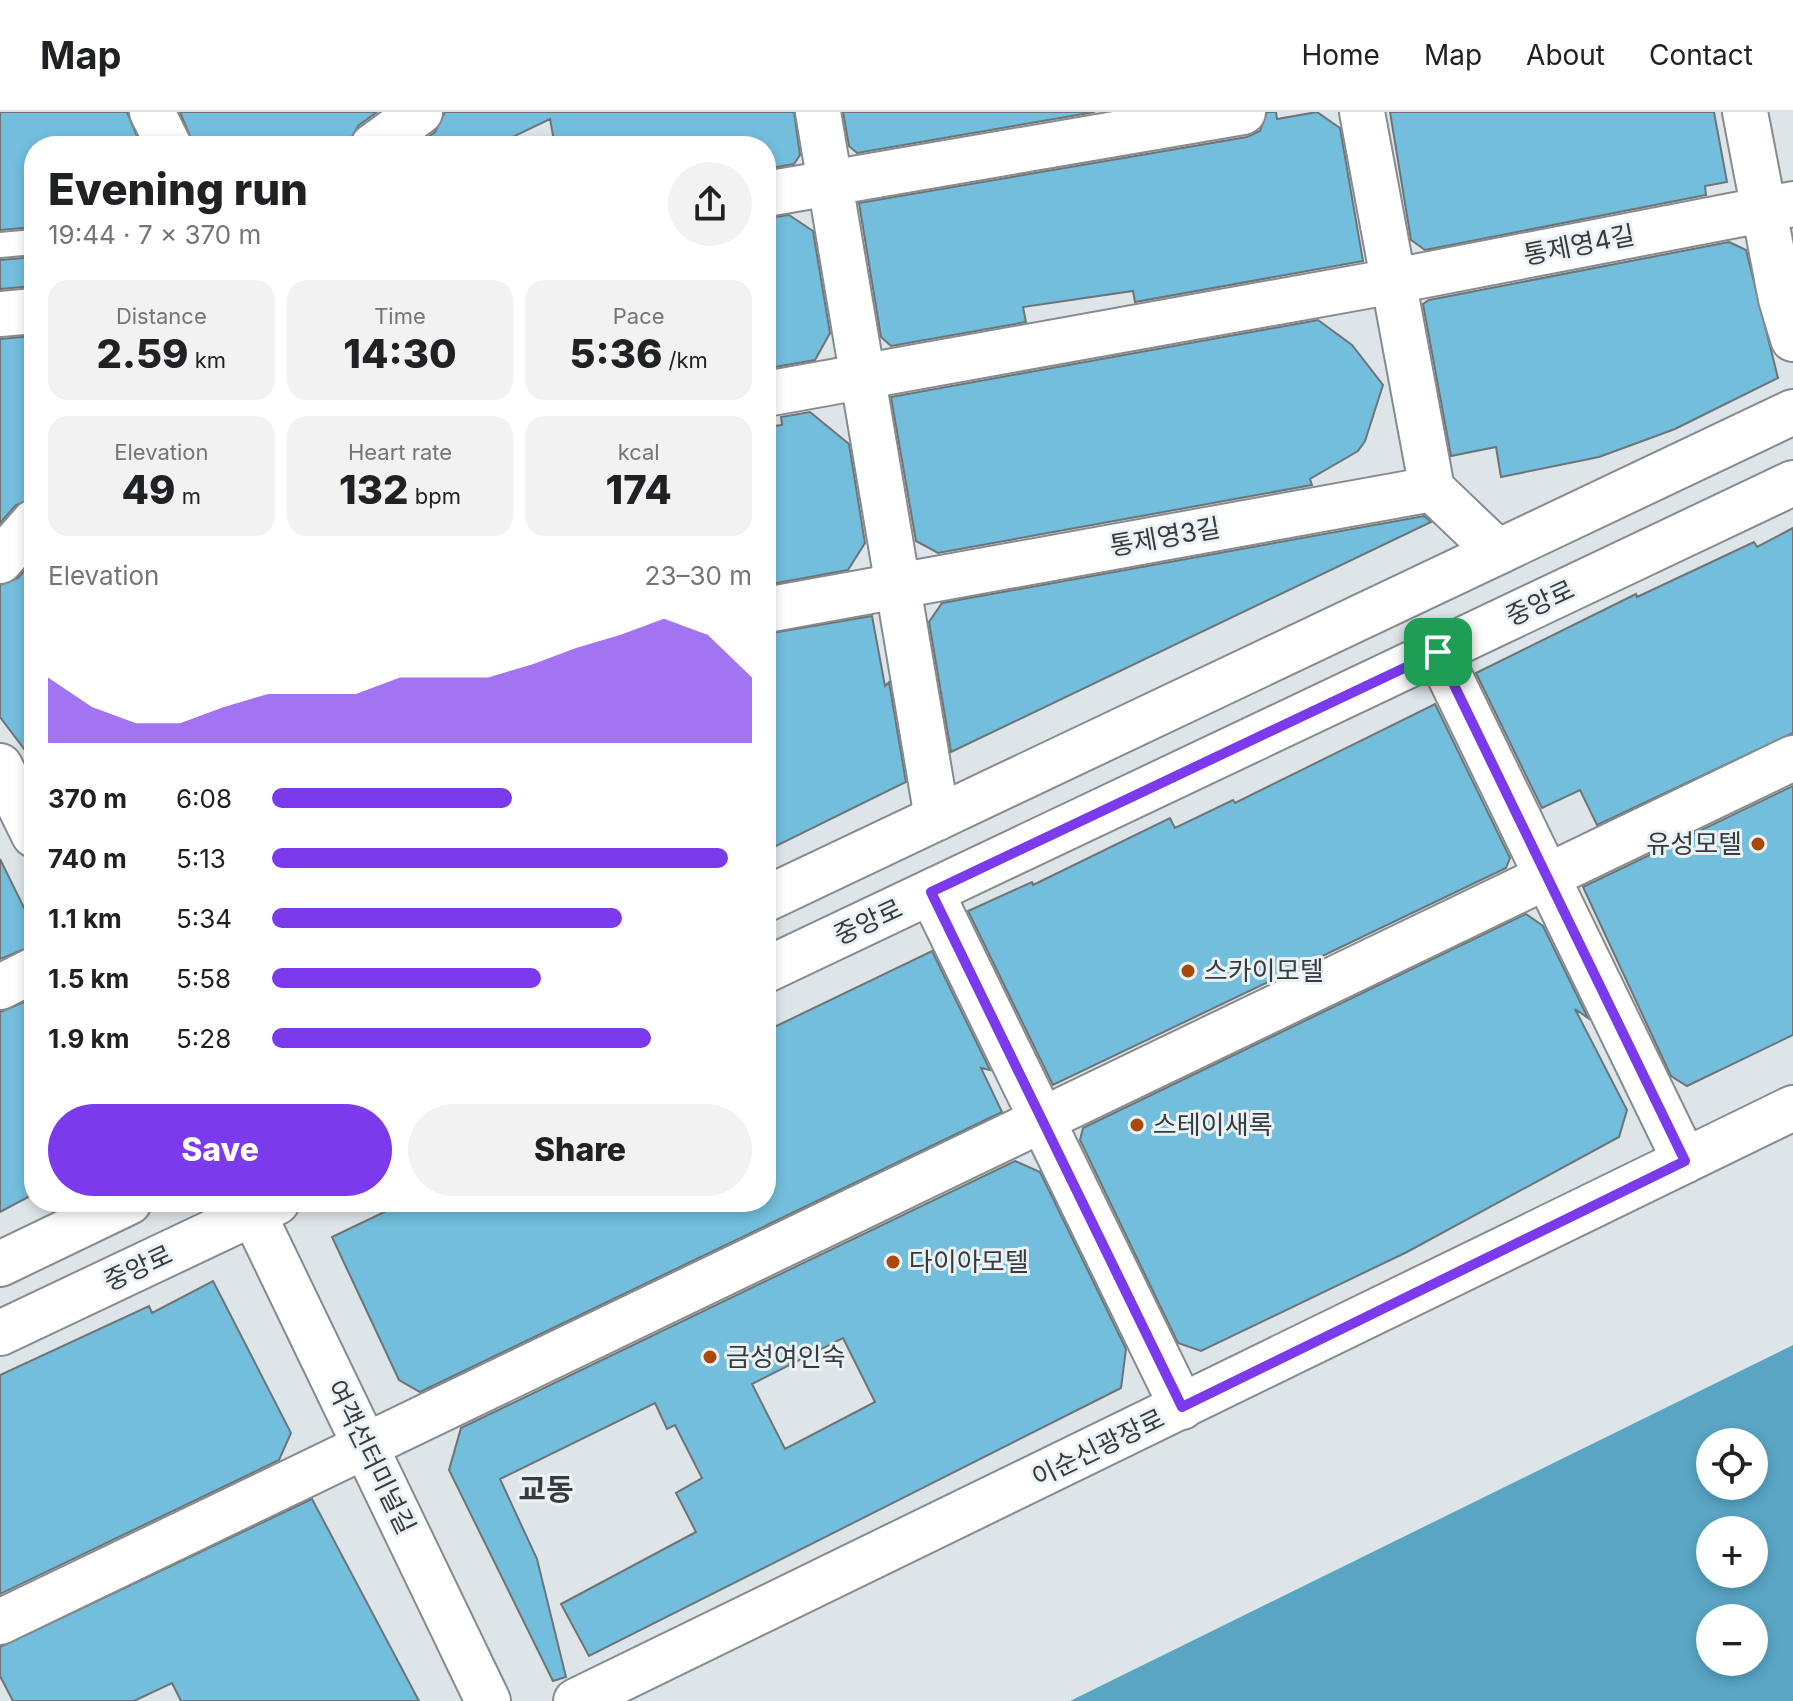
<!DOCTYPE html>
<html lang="en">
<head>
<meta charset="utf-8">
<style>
	:root { --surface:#fff; --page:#f2f2f2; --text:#202124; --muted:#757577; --line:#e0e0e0; --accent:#7c3aed }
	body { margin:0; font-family:Inter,"Noto Sans KR",sans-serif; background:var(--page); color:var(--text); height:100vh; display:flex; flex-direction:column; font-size:30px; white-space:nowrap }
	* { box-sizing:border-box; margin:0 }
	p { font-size:26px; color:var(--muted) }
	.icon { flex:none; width:44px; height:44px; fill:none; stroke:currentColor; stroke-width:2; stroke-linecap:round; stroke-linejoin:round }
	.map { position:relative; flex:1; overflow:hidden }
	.details { position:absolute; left:24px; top:24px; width:752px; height:1076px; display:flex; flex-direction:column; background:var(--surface); border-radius:32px; box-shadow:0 4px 12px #0003 }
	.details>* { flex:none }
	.fabs { position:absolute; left:1696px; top:1316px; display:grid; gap:16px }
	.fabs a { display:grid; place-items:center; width:72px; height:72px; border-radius:50%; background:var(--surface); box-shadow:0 4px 12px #0003; font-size:40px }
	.pin { position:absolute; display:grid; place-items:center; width:68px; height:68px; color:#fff; margin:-34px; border-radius:16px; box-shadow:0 4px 12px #0006 }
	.round { display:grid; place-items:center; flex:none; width:84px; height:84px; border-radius:42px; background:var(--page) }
	.summary { display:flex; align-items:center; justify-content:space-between; height:136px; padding:0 24px }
	h1 { font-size:44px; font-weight:800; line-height:60px }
	.metrics { display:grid; grid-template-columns:repeat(3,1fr); gap:12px; height:136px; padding:8px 24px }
	.metrics div { display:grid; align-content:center; border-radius:20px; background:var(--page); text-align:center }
	.metrics b { font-size:40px; font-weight:800 }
	.metrics small { font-size:22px; font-weight:400 }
	.metrics p { font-size:22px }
	.chart { height:224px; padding:16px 24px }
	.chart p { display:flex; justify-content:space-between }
	.chart svg { width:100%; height:144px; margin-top:8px; fill:var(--accent); opacity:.7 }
	.cta { display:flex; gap:16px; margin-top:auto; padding:16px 24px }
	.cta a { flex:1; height:92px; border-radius:48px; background:var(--accent); color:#fff; font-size:32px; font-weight:800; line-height:92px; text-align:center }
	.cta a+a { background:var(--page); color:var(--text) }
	ul { padding:0 24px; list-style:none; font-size:26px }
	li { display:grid; grid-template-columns:128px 96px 1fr; align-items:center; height:60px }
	li i { height:20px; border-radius:10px; background:var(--accent) }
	header { display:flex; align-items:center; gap:48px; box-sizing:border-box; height:112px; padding:0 40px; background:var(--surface); border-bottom:2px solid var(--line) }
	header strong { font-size:38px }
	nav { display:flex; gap:44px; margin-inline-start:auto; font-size:28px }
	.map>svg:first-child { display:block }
	.water { fill:#59a5c3; fill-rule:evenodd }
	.building { fill:#72bedc; stroke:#6e7476; stroke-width:2; fill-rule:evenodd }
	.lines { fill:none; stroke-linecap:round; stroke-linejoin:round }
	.lane-casing { stroke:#858b8e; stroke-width:28 }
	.street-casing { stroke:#858b8e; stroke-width:48 }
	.secondary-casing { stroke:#858b8e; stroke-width:48 }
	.lane { stroke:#fff; stroke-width:24 }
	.street { stroke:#fff; stroke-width:44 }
	.secondary { stroke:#fff; stroke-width:44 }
	.route-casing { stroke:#fff; stroke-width:16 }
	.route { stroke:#7c3aed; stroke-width:10 }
	.poi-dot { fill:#ab490a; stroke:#ebf2f5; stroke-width:3 }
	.labels { text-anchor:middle; stroke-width:6; stroke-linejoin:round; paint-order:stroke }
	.street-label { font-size:26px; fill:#383b3c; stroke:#ebf2f5 }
	.poi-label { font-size:26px; fill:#383b3c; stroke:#ebf2f5; text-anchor:start }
	.quarter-label { font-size:30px; font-weight:bold; fill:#383b3c; stroke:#ebf2f5 }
</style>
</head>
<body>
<header>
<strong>Map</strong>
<nav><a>Home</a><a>Map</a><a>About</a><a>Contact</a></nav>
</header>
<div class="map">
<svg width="1793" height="1589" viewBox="0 0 1793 1589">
	<rect width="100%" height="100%" fill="#dee5e8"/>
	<path class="water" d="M1793 1233V1589H1070ZM1710 1330H1754V1374H1710ZM1710 1418H1754V1462H1710ZM1710 1506H1754V1550H1710Z"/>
	<path class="building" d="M0 0H127L141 34H34V115L0 118Z
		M180 0H377L358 14 348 34H194Z
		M445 0H794L800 43 794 52 766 57V34H555L550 7 494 34H416L435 20Z
		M843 0H1095L857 41 849 34Z
		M1267 0H1276L1277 7 1317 0 1340 16 1363 149 1135 190 1133 179 1023 195 1026 210 891 234 881 225 859 91 1247 25 1260 19Z
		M1390 0H1714L1727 70 1705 74 1706 83 1425 138 1411 128Z
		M789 103 813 119 830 221 815 248 775 255 766 186V106Z
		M1729 130 1746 138 1778 266 1675 317 1599 345 1501 365 1496 335 1451 344 1423 192 1429 188Z
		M34 145V174L0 177V148Z
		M1318 208 1352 233 1383 273 1365 329 1358 339 1310 367 1312 373 938 441 916 429 891 285Z
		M32 224 34 386 16 393 0 411V227Z
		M810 300 849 332 865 431 848 458 766 473V315L782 313 781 305Z
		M1424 404 1431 410 951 640 929 510 942 491Z
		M1793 416V621L1597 713 1580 678 1542 696 1476 561 1636 482 1637 485 1754 430 1757 435Z
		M34 448V650L0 605V473L18 466Z
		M872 504 885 574 889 570 906 670 766 739V522Z
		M1435 592 1510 746 1506 756 1053 973 968 799 1032 770 1033 773 1170 706 1175 716 1233 688 1235 691Z
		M1793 674V923L1687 974 1671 964 1583 775Z
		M0 747 34 816V833L0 847Z
		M1526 802 1543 814 1588 906 1575 897 1627 998 1619 1025 1407 1140 1201 1239 1178 1231 1080 1028 1083 1016Z
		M932 839 990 958 981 956 1002 1000 420 1280 399 1268 332 1125 405 1090H766V919Z
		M34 886V1082L0 1100V900Z
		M1015 1049 1040 1060 1126 1237 1121 1276 589 1544 561 1492 696 1420 676 1381 702 1366 675 1313 667 1317 655 1291 500 1367 537 1447 566 1565 553 1569 449 1358 461 1316ZM843 1226 875 1290 785 1337 752 1272Z
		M213 1169 291 1321 279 1348 0 1482V1263L149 1194 152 1201Z
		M312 1387 419 1589H181L172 1571 134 1589H13L0 1564V1535Z"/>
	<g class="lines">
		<defs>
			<path id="lane" d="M0 133 34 130"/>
			<path id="street" d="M152 0 169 34
				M818 0 937 706
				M1362 0 1432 377 1498 440
				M1745 0 1781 187 1793 227
				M373 34 420 0
				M766 82 1243 0
				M0 202 34 199
				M766 282 1394 169 1793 92
				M0 449 34 410
				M766 498 1432 377
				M1438 540 1685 1049
				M0 654 34 723
				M931 780 1182 1295
				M0 875 34 858
				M253 1101 488 1589
				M0 1510 1793 646
				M576 1589 1793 996"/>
			<path id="secondary" d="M766 787 1793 300
				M766 858 1793 371
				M0 1152 129 1090
				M0 1221 277 1090"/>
		</defs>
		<use href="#lane" class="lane-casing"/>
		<use href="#street" class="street-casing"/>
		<use href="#secondary" class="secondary-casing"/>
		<use href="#lane" class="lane"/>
		<use href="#street" class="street"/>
		<use href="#secondary" class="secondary"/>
	</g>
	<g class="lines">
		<defs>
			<path id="route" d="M1438 540 1685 1049 1182 1295 931 780Z"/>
		</defs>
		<use href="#route" class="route-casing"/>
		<use href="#route" class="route"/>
	</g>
	<g class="poi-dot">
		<circle cx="1758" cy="732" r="8"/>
		<circle cx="1188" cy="859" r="8"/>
		<circle cx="1137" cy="1013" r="8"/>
		<circle cx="893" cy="1150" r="8"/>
		<circle cx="710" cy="1245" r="8"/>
	</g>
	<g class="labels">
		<g class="street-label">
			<text transform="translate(1579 133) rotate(-11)" y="9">통제영4길</text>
			<text transform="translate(1165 425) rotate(-10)" y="9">통제영3길</text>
			<text transform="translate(1540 491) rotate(-25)" y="9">중앙로</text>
			<text transform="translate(868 810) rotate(-25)" y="9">중앙로</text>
			<text transform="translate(138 1156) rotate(-25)" y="9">중앙로</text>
			<text transform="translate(1098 1336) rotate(-26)" y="9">이순신광장로</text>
			<text transform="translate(371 1345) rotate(64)" y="9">여객선터미널길</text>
		</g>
		<g class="poi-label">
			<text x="1742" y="741" text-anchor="end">유성모텔</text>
			<text x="1204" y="868">스카이모텔</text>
			<text x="1153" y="1022">스테이새록</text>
			<text x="909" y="1159">다이아모텔</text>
			<text x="726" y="1254">금성여인숙</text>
		</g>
		<g class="quarter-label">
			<text x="546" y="1388">교동</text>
		</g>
	</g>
</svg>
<div class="fabs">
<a><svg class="icon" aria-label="locate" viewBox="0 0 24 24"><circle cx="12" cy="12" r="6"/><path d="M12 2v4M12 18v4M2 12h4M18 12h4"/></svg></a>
<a>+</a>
<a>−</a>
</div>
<div class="pin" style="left:1438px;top:540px;background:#1e9e55"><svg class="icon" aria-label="arrive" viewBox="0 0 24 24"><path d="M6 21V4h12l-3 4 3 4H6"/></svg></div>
<section class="details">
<div class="summary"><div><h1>Evening run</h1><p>19:44 · 7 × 370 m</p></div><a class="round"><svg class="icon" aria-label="share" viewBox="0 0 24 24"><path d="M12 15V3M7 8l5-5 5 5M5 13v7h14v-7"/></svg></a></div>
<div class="metrics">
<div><p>Distance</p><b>2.59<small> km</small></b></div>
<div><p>Time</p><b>14:30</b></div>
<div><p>Pace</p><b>5:36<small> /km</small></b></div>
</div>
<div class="metrics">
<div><p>Elevation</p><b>49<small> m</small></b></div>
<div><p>Heart rate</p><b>132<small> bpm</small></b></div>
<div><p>kcal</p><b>174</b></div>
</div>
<div class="chart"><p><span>Elevation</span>23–30 m</p>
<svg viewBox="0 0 160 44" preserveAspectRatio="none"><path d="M0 44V24L10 33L20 38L30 38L40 33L50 29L60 29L70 29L80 24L90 24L100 24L110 20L120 15L130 11L140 6L150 11L160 24V44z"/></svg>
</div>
<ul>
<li><b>370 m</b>6:08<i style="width:50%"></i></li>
<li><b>740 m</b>5:13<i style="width:95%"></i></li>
<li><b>1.1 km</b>5:34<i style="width:73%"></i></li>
<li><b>1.5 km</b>5:58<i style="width:56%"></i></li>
<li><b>1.9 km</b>5:28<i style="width:79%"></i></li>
</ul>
<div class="cta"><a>Save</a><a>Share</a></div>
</section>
</div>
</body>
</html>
